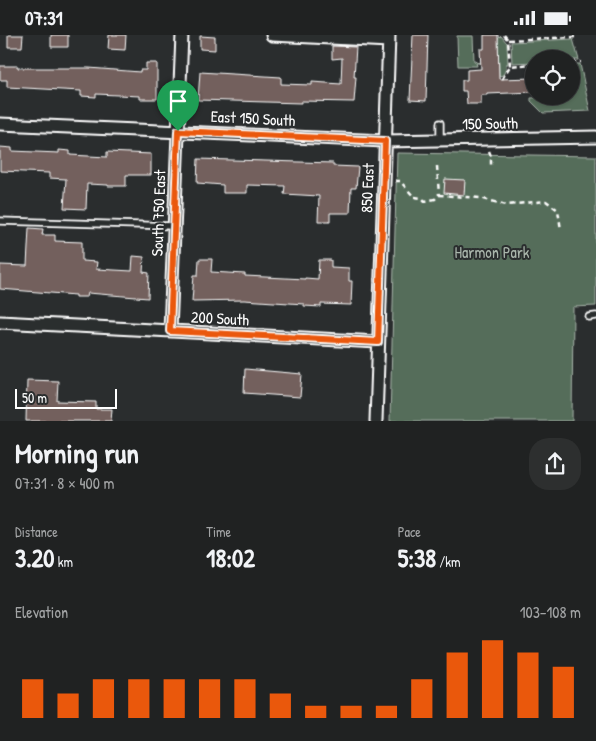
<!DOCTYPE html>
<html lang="en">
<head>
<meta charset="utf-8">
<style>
	:root { --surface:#202222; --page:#2d2f2f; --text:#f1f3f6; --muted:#a2a4a5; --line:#3d3f40; --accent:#ea580c }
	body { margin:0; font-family:"Patrick Hand",sans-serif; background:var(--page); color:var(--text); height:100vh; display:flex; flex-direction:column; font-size:19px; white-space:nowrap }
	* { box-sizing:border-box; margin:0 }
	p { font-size:16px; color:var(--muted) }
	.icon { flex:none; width:28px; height:28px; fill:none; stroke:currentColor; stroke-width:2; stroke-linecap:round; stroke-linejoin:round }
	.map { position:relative; height:386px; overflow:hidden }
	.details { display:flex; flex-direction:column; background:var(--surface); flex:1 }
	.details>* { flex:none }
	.controls { position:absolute; left:525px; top:15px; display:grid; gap:10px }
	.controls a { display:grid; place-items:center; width:55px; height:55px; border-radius:50%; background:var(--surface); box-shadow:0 1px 4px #0004,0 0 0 1px var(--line); font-size:25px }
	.scale { position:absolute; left:15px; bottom:12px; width:102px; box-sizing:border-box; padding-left:5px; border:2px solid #fff; border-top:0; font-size:14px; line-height:18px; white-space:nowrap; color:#fff; -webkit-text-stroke:4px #2a2d2e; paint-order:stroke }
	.pin { position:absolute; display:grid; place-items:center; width:42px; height:42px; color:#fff; margin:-51px -21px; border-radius:50% 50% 50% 0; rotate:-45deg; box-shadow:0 0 5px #0007 }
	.pin .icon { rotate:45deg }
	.round { display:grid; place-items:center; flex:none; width:52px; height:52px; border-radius:20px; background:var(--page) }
	.summary { display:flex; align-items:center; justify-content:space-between; height:85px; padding:0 15px }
	h1 { font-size:28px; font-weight:700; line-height:38px }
	.figures { display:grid; grid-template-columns:repeat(3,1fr); gap:8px; height:85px; padding:5px 15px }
	.figures div { display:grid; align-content:center }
	.figures b { font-size:25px; font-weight:700 }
	.figures small { font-size:14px; font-weight:400 }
	.figures p { font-size:14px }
	.chart { height:140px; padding:10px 15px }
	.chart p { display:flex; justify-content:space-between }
	.chart svg { width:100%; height:90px; margin-top:5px; stroke:var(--accent); stroke-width:6 }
	.status { display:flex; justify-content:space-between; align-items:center; height:35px; padding:0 25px; background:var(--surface); direction:ltr }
	.status svg { height:14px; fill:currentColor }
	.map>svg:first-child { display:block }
	.green { fill:#556d5a; stroke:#aab6ac }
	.building { fill:#73605d; stroke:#fff }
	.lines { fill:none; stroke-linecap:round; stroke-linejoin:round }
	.service-casing { stroke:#fff; stroke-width:9 }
	.minor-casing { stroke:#fff; stroke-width:15 }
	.path { stroke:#fff; stroke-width:2.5; stroke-dasharray:5 4; stroke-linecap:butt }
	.service { stroke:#2a2d2e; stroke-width:5.5 }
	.minor { stroke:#2a2d2e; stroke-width:11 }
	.route-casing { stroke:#fff; stroke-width:10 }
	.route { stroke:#ea580c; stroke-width:6 }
	.labels { text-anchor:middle; stroke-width:4; stroke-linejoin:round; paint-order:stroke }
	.street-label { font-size:16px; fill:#fff; stroke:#2a2d2e }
	.park-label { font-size:16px; fill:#aab6ac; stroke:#2a2d2e }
</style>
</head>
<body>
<div class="status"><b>07:31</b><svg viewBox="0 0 49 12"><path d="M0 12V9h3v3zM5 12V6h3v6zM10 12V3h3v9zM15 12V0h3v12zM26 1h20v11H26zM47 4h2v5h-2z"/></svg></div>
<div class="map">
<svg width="596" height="386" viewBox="0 0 596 386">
	<rect width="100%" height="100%" fill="#2a2d2e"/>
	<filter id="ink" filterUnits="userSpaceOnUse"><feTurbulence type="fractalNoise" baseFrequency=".02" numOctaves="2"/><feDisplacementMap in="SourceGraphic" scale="10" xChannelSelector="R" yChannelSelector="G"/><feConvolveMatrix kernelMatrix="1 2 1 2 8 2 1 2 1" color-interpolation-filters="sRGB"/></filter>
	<g filter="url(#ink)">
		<path class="green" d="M457 1H473L474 26 480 28H476L477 31H458Z
			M501 1 507 8 508 29H506V34L503 40 499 41 498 4Z
			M573 4 579 25 534 24V27L512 28 511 7Z
			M571 29H580L590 76 543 78 531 66V63L571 61Z
			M397 118 596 121V271L573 272 572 386H390Z"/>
		<path class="building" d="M8 0H23L22 12H8Z
			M51 0H68V12H51Z
			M109 0H126L125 15 108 14Z
			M413 0H428L426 66 410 65Z
			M484 0H498L499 44 534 43V57L487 59V60H481V69H467L466 56H462V45H467V35L481 34 480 14H484Z
			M200 1 215 2V15L200 14Z
			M332 11 356 12 354 42H356L354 67 301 66V68L198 65 200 37 281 42V49L312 50V47L341 49 342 23 332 24Z
			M146 28H157V64H140V61L96 59V62L81 61V56L7 52V45H0V31H18V33H89L140 37V35H146Z
			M0 112 12 113V116L59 118V115L70 116V120L107 122V117L151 119V140H126V151H108V150L87 149 86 174 64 173 66 144 49 143V138L0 136Z
			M198 124 333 128V131L358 132 356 153H351L350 178H330V186H318L319 161 284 159 285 151 247 150V158H223V150L197 148Z
			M445 144 465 145 464 160 444 158Z
			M29 193 43 194 42 200H55V206L82 207V226L97 227 96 234 132 236 133 221 144 222 143 237 149 238 148 263 88 258 87 262H76V260L0 254V230L27 231Z
			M199 224H212L211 237 245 239V241L305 244V243L318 244 319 225H331V232L349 233V246H352L351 270 321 269V272L304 271V269L244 265 192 266 194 240H198Z
			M245 334 302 339 300 362 244 358Z
			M27 345 58 346 57 366 96 367V374H112L111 386H26Z"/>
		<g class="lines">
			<defs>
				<path id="service" d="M440 88V105
					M0 186 174 191
					M589 282 596 281"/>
				<path id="minor" d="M272 0 389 6
					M0 89 385 106 596 102
					M0 287 378 307
					M170 296 182 0
					M376 386 389 0"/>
			</defs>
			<use href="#service" class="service-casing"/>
			<use href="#minor" class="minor-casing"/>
			<path class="path" d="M504 0 508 5 510 31
				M508 5 575 2
				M571 27H581
				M502 44 510 31 534 29
				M489 116 491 121V133
				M437 131 439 160
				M395 146H400L414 162 422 163 425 166 435 164 439 160 480 163 506 170 546 166 558 175 561 195"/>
			<use href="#service" class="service"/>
			<use href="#minor" class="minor"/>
		</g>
	</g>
	<g class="lines" filter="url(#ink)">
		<defs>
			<path id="route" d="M178 96 385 106 378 307 170 296Z"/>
		</defs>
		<use href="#route" class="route-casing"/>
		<use href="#route" class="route"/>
	</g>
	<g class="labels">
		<g class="street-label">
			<text transform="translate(253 83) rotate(3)" y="6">East 150 South</text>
			<text transform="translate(490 88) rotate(-1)" y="6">150 South</text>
			<text transform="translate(367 153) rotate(-88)" y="6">850 East</text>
			<text transform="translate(158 178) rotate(-88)" y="6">South 750 East</text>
			<text transform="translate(220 283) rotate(3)" y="6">200 South</text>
		</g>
		<g class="park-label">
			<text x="492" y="223">Harmon Park</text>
		</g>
	</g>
</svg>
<div class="controls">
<a><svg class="icon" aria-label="locate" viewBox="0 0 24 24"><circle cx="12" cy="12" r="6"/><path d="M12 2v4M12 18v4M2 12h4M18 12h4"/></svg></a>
</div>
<div class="scale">50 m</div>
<div class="pin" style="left:178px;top:96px;background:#1e9e55"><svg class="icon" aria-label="arrive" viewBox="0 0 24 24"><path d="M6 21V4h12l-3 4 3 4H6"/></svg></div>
</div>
<section class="details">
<div class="summary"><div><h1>Morning run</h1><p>07:31 · 8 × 400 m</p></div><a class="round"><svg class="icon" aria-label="share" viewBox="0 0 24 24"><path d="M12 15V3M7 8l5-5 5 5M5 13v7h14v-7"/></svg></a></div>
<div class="figures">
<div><p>Distance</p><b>3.20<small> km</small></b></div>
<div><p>Time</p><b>18:02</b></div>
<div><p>Pace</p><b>5:38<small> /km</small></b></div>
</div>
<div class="chart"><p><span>Elevation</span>103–108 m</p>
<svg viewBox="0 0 160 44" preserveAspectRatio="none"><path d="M5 44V25M15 44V32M25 44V25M35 44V25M45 44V25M55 44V25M65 44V25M75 44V32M85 44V38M95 44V38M105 44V38M115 44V25M125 44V12M135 44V6M145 44V12M155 44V19"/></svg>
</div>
</section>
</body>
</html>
